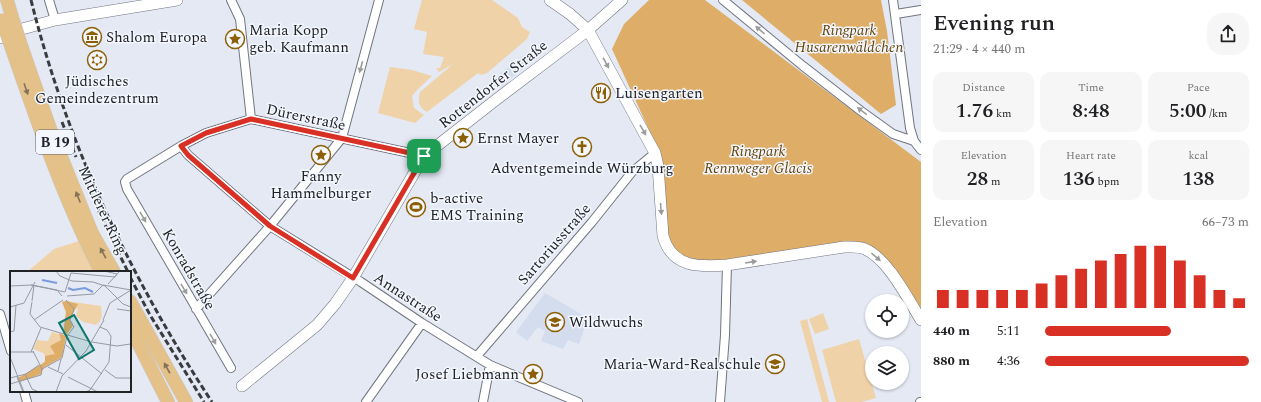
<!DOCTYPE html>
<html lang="en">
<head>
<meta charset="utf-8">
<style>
	:root { --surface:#fff; --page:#f6f6f6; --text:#202124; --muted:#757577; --accent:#d93025 }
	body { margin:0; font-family:Spectral,serif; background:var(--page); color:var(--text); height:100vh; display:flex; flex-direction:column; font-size:15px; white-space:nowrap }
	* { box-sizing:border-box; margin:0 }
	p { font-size:13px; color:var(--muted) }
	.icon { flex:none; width:22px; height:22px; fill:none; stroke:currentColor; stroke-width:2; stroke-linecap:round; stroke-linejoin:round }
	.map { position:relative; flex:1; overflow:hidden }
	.side { display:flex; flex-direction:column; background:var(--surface); width:340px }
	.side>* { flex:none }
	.controls { position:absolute; left:865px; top:294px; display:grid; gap:8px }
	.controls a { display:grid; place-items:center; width:44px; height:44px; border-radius:50%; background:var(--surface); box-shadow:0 1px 3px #0004; font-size:20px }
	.pin { position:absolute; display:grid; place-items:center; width:34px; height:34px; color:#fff; margin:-17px; border-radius:8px; box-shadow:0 2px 6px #0006 }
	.round { display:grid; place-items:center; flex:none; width:42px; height:42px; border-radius:16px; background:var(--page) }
	.head { display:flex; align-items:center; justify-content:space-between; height:68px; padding:0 12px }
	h1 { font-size:22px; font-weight:600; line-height:30px }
	.stats { display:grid; grid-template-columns:repeat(3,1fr); gap:6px; height:68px; padding:4px 12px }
	.stats div { display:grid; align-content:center; border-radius:10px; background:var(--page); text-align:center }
	.stats b { font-size:20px; font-weight:600 }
	.stats small { font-size:11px; font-weight:400 }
	.stats p { font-size:11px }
	.chart { height:112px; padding:8px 12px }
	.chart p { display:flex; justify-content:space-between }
	.chart svg { width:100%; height:72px; margin-top:4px; stroke:var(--accent); stroke-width:6 }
	ul { padding:0 12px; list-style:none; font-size:13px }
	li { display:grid; grid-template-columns:64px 48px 1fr; align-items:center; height:30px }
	li i { height:10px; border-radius:5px; background:var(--accent) }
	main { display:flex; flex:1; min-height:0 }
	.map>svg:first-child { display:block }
	.built { fill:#d4ddee }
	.green { fill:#f0d2a8 }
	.forest { fill:#deae68 }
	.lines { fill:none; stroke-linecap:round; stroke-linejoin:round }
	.street-casing { stroke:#70757f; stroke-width:10 }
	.secondary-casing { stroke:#70757f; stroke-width:12 }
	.primary-casing { stroke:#c9cacb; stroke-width:14 }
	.street { stroke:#fff; stroke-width:8 }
	.secondary { stroke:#fff; stroke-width:11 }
	.primary { stroke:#e3c189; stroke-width:13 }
	.rail { stroke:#393b40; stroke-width:3; stroke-dasharray:6 3; stroke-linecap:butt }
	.primary-bridge-casing { stroke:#c9cacb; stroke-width:14; stroke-linecap:butt }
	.primary-bridge { stroke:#e3c189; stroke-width:13 }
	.oneway { fill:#9b9c9d }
	.oneway2 { fill:#827258 }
	.route-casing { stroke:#fff; stroke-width:8 }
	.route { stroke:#d93025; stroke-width:5 }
	.labels { text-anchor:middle; stroke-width:3; stroke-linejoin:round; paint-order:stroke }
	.shield { fill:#f3f7fd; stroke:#5f6266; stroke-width:1 }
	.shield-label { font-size:14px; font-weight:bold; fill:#202226 }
	.poi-label { font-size:15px; fill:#202226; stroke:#f3f7fd; text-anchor:start }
	.park-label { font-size:15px; font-style:italic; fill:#64440c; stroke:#f3f7fd }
	.street-label { font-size:15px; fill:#202226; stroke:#f3f7fd }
	.inset-river { fill:none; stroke:#7a9bdd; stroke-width:2 }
	.inset-road { fill:none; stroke:#9699a2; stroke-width:1 }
	.view { fill:#0f766e; fill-opacity:0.15; stroke:#0f766e; stroke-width:2 }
	.inset-edge { fill:none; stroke:#202226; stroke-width:2 }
</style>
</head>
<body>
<main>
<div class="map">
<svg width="921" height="402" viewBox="0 0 921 402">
	<rect width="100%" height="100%" fill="#e4e9f4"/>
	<path class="built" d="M524 55 530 63 499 88 492 80Z
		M545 293 588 318 579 344 568 340 563 349 541 341 545 331 538 327 527 341 516 332Z"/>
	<path class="green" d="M422 0H492L518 18 522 27 530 32 527 39 487 73 481 75 478 73 427 112C419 108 417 101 420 92L453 64 439 72 436 68H440L444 57 423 54 427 32 414 29Z
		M390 67 412 70 432 76 417 90 412 96 414 108 424 115 415 123 378 113Z
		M82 240 96 272H27L54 249Z
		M823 313 829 329 815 334 809 319Z
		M807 319 829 402H822L800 321Z
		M859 339 876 398 862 402H836L822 350Z"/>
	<path class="forest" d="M649 0H705L921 162V317L866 250 713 263 686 261 671 250 667 235 660 154 612 49 624 24Z
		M742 0H881L887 31 896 105 881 114Z"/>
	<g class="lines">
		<defs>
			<path id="street" d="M49 0 55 20
				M231 0 240 19 251 119
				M723 0 803 66 861 111 893 134 914 141
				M893 0 910 128 914 141 921 150
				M896 14 921 10
				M181 146 188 155 270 226 361 282 422 323 490 365 578 402
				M196 309 270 226 342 138 379 0
				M0 314 11 351
				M477 356 592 222 632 172 655 153
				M231 368 127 189 125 182 127 179 181 146 206 133 251 119 424 156
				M24 391 27 402
				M366 402 422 323
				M483 402 490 365
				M720 402 725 335 727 265
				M920 402H921"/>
			<path id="secondary" d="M550 0 570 14 588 30 655 153 658 166 663 236C672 268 699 267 727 265L844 247C851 247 859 246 865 249 888 259 908 299 921 320
				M0 38 22 29 55 20 177 0
				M242 386 317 325 335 304 353 278 424 156 497 99 588 30 622 0"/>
			<path id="primary" d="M7 0 12 17
				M22 48 52 134 92 233 114 272
				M13 52C39 127 65 202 101 272
				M130 301 186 402
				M130 327 168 402"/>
		</defs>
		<use href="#street" class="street-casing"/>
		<use href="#secondary" class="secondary-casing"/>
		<use href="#primary" class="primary-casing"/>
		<use href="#street" class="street"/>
		<use href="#secondary" class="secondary"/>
		<use href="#primary" class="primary"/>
		<path class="rail" d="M31 0C67 144 131 279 212 402
			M62 122 76 157
			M83 176 107 229 128 272
			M130 277 150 315 204 402"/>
		<defs>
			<path id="primary-bridge" d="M12 17 22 48
				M2 20 13 52"/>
		</defs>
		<use href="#primary-bridge" class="primary-bridge-casing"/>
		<use href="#primary-bridge" class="primary-bridge"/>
	</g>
	<defs><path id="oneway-solid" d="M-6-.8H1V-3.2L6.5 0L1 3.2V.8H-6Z"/></defs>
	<g class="oneway">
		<use href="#oneway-solid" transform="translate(760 30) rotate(-140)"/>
		<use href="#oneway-solid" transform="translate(606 63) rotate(61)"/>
		<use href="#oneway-solid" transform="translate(361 67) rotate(105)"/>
		<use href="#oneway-solid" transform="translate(862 111) rotate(-143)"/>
		<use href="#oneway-solid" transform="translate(643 130) rotate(60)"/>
		<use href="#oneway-solid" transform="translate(661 209) rotate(85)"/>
		<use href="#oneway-solid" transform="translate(143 217) rotate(60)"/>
		<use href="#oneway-solid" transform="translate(876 257) rotate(40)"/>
		<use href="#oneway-solid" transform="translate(751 262) rotate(-9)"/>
		<use href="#oneway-solid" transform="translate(184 289) rotate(59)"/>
		<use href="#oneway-solid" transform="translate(213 339) rotate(60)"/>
	</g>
	<g class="oneway2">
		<use href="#oneway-solid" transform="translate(26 89) rotate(71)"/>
		<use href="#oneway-solid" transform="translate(78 197) rotate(-112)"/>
		<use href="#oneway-solid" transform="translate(103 253) rotate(-119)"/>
		<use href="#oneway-solid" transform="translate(167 368) rotate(-119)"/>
	</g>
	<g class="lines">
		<defs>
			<path id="route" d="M251 119 424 156 353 278 270 226 188 155 181 146 206 133Z"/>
		</defs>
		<use href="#route" class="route-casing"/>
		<use href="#route" class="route"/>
	</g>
	<defs>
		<symbol id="museum-ring" viewBox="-11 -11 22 22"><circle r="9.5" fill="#f3f7fd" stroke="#8d5f05" stroke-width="1.5"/><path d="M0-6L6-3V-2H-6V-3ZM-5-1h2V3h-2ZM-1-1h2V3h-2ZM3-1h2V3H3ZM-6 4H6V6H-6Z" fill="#8d5f05"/></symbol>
		<symbol id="sight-ring" viewBox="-11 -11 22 22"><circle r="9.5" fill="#f3f7fd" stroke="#8d5f05" stroke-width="1.5"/><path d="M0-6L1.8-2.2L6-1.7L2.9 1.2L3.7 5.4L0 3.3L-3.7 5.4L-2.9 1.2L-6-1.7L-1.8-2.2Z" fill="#8d5f05"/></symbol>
		<symbol id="synagogue-ring" viewBox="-11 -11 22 22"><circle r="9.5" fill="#f3f7fd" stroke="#8d5f05" stroke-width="1.5"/><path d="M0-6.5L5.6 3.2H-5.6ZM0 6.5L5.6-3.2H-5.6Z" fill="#8d5f05"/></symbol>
		<symbol id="restaurant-ring" viewBox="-11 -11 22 22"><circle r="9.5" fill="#f3f7fd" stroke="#8d5f05" stroke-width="1.5"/><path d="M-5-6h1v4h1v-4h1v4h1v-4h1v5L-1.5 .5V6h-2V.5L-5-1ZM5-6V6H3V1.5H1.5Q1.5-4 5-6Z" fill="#8d5f05"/></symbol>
		<symbol id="church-ring" viewBox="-11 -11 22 22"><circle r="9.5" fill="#f3f7fd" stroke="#8d5f05" stroke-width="1.5"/><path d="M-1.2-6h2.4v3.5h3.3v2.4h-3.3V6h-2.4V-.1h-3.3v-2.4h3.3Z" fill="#8d5f05"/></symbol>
		<symbol id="stadium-ring" viewBox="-11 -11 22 22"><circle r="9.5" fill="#f3f7fd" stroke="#8d5f05" stroke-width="1.5"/><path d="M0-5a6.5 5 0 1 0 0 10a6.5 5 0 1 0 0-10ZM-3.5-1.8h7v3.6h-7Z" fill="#8d5f05"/></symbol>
		<symbol id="school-ring" viewBox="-11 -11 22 22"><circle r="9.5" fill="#f3f7fd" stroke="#8d5f05" stroke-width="1.5"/><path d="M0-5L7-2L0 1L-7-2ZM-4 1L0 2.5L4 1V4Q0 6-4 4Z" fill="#8d5f05"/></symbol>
	</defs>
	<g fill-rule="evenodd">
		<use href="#museum-ring" x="81" y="26" width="22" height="22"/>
		<use href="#sight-ring" x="224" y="28" width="22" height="22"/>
		<use href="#synagogue-ring" x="86" y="49" width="22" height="22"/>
		<use href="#restaurant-ring" x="590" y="82" width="22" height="22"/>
		<use href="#sight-ring" x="452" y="127" width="22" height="22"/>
		<use href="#church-ring" x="571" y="136" width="22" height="22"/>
		<use href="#sight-ring" x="310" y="144" width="22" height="22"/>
		<use href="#stadium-ring" x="405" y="196" width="22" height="22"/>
		<use href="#school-ring" x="544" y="311" width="22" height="22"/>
		<use href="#school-ring" x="764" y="353" width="22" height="22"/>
		<use href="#sight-ring" x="522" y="363" width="22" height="22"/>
	</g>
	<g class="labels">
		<rect class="shield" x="36" y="130" width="38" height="24" rx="3"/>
		<g class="shield-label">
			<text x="55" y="147">B 19</text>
		</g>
		<g class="poi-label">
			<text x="249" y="35">Maria Kopp<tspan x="249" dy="17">geb. Kaufmann</tspan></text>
			<text x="106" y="42">Shalom Europa</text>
			<text x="97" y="86" text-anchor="middle">Jüdisches<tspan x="97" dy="17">Gemeindezentrum</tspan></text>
			<text x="615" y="98">Luisengarten</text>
			<text x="477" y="143">Ernst Mayer</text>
			<text x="582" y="173" text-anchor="middle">Adventgemeinde Würzburg</text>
			<text x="321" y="181" text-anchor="middle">Fanny<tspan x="321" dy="17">Hammelburger</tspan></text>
			<text x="430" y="203">b-active<tspan x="430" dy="17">EMS Training</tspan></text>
			<text x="569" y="327">Wildwuchs</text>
			<text x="761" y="369" text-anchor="end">Maria-Ward-Realschule</text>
			<text x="519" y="379" text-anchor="end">Josef Liebmann</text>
		</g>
		<g class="park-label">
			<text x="849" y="35">Ringpark<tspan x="849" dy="17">Husarenwäldchen</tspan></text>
			<text x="758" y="156">Ringpark<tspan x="758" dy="17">Rennweger Glacis</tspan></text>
		</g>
		<g class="street-label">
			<text transform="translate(493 84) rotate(-38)" y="5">Rottendorfer Straße</text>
			<text transform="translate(306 117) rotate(12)" y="5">Dürerstraße</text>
			<text transform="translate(103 210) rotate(65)" y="5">Mittlerer Ring</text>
			<text transform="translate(554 244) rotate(-49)" y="5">Sartoriusstraße</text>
			<text transform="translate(189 269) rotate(60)" y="5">Konradstraße</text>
			<text transform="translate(408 297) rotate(33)" y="5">Annastraße</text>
		</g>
	</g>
	<g transform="translate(10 271)">
		<rect width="121" height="121" fill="#e4e9f4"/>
		<path d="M56 30 91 35 92 45 88 55 89 50 86 54 73 51 66 45 68 37 65 38 54 62 56 41 52 31ZM42 61 56 65 52 86 18 108 14 104 28 95 26 93 29 95 37 88 33 82 23 78 27 69 38 70Z" fill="#f0d2a8"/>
		<path d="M56 30 68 33 60 48 63 55 57 63 53 62 56 41 52 31ZM49 62 56 65 52 86 34 96 31 103 10 111 8 107 35 91V85L45 83 40 75 51 69Z" fill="#deae68"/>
		<path class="inset-river" d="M32 9 47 12M58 17 63 19 75 17 83 21"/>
		<path class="inset-road" d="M46 0 50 5 62 10 83 11 95 15M98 13 110 0M21 14 55 21 61 2 105 6 107 3 94 0M0 15 22 14 47 19 52 25M95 15 113 33 121 36M57 25 84 23 93 14 121 19M22 30 24 14M22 31 20 43 30 56 78 70M0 36 14 32 25 11M107 38 121 40M24 49 53 29M93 49 100 32 121 19M0 61 4 60 6 34M82 71 107 75 120 73 121 75M56 74 92 103M23 80 32 98M0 81H24M21 81 31 57M0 86 14 121M38 96 53 103M95 99 106 107H121M48 100 51 88M15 103 22 118 29 121M7 106 13 121M58 106 88 121M0 107 16 103 29 94M0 113 31 104 32 98 52 87 57 65 64 56 60 49 64 38 56 29M46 121 52 105 76 80 94 49M76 121 80 119 99 91 101 65 97 59 90 56"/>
		<path class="view" d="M64 44 84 79 69 88 49 52Z"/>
		<rect width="121" height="121" class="inset-edge"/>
	</g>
</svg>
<div class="controls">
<a><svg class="icon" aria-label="locate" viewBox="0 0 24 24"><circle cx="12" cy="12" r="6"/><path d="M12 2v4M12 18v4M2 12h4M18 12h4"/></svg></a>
<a><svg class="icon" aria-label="layers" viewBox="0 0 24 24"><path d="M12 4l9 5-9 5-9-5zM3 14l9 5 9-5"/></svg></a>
</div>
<div class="pin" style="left:424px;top:156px;background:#1e9e55"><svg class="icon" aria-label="arrive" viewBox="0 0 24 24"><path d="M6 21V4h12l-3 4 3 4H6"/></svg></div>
</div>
<section class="side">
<div class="head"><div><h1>Evening run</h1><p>21:29 · 4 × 440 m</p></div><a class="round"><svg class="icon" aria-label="share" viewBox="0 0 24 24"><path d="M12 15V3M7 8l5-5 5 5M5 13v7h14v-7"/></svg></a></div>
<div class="stats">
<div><p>Distance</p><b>1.76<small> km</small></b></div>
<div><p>Time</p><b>8:48</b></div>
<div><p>Pace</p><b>5:00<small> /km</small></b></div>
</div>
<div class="stats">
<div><p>Elevation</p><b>28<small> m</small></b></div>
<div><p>Heart rate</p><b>136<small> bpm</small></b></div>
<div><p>kcal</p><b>138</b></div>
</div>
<div class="chart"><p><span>Elevation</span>66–73 m</p>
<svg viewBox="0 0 160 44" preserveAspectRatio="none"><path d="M5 44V33M15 44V33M25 44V33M35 44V33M45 44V33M55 44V29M65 44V24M75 44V20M85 44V15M95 44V11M105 44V6M115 44V6M125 44V15M135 44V24M145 44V33M155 44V38"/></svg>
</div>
<ul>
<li><b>440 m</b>5:11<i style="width:62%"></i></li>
<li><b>880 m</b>4:36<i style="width:100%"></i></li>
</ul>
</section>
</main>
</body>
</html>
